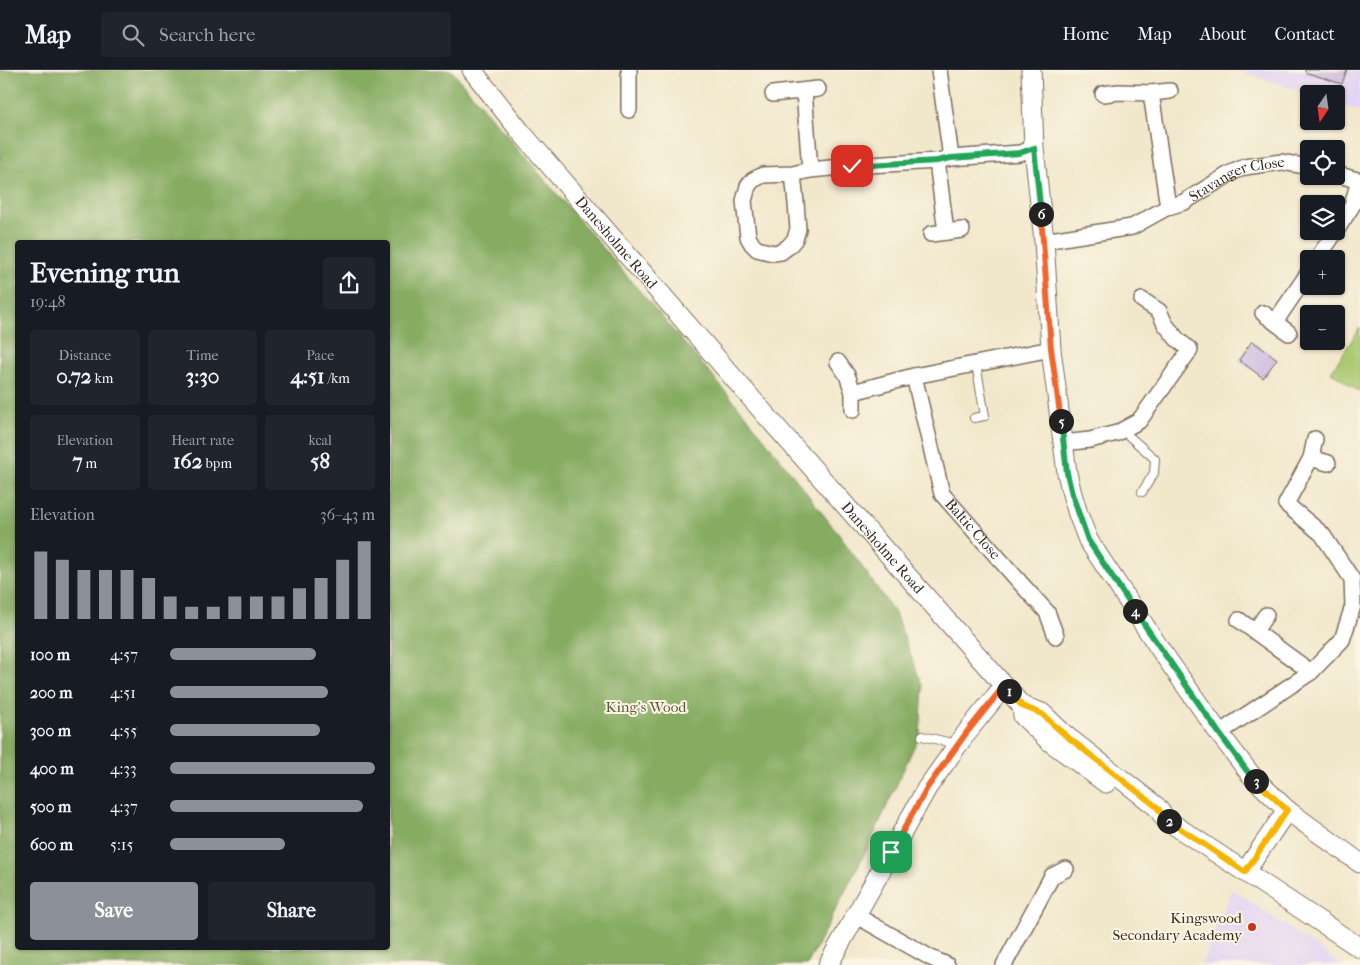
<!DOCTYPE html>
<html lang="en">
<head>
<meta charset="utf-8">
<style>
	:root { --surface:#171b24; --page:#20242c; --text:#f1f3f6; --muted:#9ea1a6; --line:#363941; --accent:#8c9099 }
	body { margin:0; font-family:"IM FELL French Canon",serif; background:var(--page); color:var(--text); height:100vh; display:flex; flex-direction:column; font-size:19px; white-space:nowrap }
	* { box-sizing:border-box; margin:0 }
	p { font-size:16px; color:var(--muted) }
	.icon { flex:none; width:28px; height:28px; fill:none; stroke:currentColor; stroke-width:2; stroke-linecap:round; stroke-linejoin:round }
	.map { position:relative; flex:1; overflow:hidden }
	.drawer { position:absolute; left:15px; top:170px; width:375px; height:710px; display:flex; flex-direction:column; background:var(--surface); border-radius:5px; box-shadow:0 1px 4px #0004 }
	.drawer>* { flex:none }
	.needle { width:32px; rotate:193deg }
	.fabs { position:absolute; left:1300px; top:15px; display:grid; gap:10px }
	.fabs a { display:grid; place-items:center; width:45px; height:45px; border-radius:5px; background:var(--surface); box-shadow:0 1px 4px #0004; font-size:25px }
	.pin { position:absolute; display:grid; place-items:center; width:42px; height:42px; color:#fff; margin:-21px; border-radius:10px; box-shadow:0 2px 8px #0006 }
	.km { position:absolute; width:25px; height:25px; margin:-12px; border-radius:50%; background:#222; color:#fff; font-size:14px; line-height:25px; text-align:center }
	.round { display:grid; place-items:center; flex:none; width:52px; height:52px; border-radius:5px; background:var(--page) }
	.headline { display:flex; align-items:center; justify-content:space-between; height:85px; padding:0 15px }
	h1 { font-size:28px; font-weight:800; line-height:38px }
	.metrics { display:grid; grid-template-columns:repeat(3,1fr); gap:8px; height:85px; padding:5px 15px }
	.metrics div { display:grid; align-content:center; border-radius:5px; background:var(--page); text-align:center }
	.metrics b { font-size:21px; font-weight:800 }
	.metrics small { font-size:14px; font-weight:400 }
	.metrics p { font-size:14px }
	.chart { height:140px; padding:10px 15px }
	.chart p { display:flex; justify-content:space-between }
	.chart svg { width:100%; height:90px; margin-top:5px; stroke:var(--accent); stroke-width:6 }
	.action { display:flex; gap:10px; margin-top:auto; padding:10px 15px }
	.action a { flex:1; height:58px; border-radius:5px; background:var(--accent); color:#fff; font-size:20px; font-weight:800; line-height:58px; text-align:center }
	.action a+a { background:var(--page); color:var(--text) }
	ul { padding:0 15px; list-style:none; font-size:16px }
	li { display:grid; grid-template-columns:80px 60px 1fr; align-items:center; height:38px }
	li i { height:12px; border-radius:6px; background:var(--accent) }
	header { display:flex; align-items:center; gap:30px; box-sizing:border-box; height:70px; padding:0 25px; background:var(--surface); border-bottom:1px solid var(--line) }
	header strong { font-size:24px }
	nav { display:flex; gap:28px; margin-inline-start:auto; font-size:18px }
	.search { width:350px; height:45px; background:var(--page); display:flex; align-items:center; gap:12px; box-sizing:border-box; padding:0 18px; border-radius:5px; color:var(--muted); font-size:19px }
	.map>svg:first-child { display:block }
	.built { fill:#e2d4f3 }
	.green { fill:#a9c870; stroke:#727947 }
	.forest { fill:#86ac62; stroke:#606b40; fill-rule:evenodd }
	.building { fill:#c9b5e0 }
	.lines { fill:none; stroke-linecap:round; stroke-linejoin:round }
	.service-casing { stroke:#7b6c5b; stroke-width:10 }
	.minor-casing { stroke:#7b6c5b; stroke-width:18 }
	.tertiary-casing { stroke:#7b6c5b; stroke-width:21 }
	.service { stroke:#fff; stroke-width:8 }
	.minor { stroke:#fff; stroke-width:15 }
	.tertiary { stroke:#fff; stroke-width:19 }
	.split-1-casing { stroke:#fff; stroke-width:10 }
	.split-2-casing { stroke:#fff; stroke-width:10 }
	.split-3-casing { stroke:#fff; stroke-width:10 }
	.split-4-casing { stroke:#fff; stroke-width:10 }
	.split-5-casing { stroke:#fff; stroke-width:10 }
	.split-6-casing { stroke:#fff; stroke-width:10 }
	.split-7-casing { stroke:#fff; stroke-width:10 }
	.split-1 { stroke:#f0652b; stroke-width:6 }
	.split-2 { stroke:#f5b400; stroke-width:6 }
	.split-3 { stroke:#f5b400; stroke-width:6 }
	.split-4 { stroke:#22a559; stroke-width:6 }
	.split-5 { stroke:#22a559; stroke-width:6 }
	.split-6 { stroke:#f0652b; stroke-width:6 }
	.split-7 { stroke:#22a559; stroke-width:6 }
	.poi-dot { fill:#c8321e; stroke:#fcf5e5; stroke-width:2 }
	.labels { text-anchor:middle; stroke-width:4; stroke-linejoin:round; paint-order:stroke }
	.street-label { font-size:15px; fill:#3b2a1e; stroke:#fcf5e5 }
	.park-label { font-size:15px; fill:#5c5937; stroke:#fcf5e5 }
	.poi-label { font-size:15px; fill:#3b2a1e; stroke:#fcf5e5; text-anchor:end }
</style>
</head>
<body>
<header>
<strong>Map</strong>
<div class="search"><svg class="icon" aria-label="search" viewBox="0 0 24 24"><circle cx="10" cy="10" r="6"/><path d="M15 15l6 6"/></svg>Search here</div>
<nav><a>Home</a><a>Map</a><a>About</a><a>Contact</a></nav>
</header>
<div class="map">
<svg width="1360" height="895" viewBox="0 0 1360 895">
	<rect width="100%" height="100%" fill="#fcf5e5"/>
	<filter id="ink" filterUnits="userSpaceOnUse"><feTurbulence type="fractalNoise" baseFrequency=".02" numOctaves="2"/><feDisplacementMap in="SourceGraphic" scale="10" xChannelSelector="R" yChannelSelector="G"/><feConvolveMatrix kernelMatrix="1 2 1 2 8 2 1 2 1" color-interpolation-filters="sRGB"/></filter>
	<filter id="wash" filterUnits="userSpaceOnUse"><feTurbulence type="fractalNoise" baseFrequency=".0096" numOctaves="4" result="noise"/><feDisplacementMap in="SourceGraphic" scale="20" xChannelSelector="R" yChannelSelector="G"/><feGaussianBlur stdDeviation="1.12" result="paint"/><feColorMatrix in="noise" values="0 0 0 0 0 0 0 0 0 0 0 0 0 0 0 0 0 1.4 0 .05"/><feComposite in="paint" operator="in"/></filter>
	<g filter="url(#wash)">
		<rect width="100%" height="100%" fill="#f1e7cb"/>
		<path class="built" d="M1238 0H1360V41L1336 33V24H1309Z
			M1232 819 1342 895H1202Z"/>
		<path class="green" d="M1360 258V322L1331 302Z"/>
		<path class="forest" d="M0 0H451L749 349 840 466 895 543 923 618 920 664 869 775 807 895H0ZM18 172H388V878H18Z"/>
		<g id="blocks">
			<path class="building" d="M1305 0H1347L1342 14 1305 2Z
				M1252 271 1277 289 1263 308 1239 290Z"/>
		</g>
	</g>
	<g filter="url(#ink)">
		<use href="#blocks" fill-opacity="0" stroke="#7b6c5b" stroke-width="1"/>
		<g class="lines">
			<defs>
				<path id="service" d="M974 348 985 346 976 294
					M1122 360 1155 389 1154 403 1142 422
					M922 666 956 674"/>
				<g id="minor">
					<path d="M629 0V40"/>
					<path d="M939 0 951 88"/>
					<path d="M804 21 810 100"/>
					<path d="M1151 23 1170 21"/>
					<path d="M773 24 818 19"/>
					<path d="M1103 24 1119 22 1151 23 1168 137"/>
					<path d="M937 91 946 162"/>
					<path d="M793 104 796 133 798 159 795 169 789 176 781 182 773 183 757 179 752 174 748 167 744 131 748 116 753 110 763 105 793 104 810 100 852 96 937 91 951 88 1020 83 1034 78"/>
					<path d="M1336 104 1360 111"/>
					<path d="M1336 161 1352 136 1359 110"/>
					<path d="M931 164 962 160"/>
					<path id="s1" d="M1044 171 1132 157 1168 137 1184 132 1231 103 1245 97 1282 92 1309 97"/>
					<path d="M1317 189 1336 161"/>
					<path d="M1263 243 1289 263"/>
					<path d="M1275 252 1309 202"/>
					<path d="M838 292 847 305 853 322 914 306 1051 279"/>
					<path id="s2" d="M914 306 942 424 1024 517 1047 542 1056 566"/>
					<path d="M853 340V322"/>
					<path d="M1063 373 1090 370 1117 363 1139 351 1190 280 1177 269 1165 254 1159 241 1142 230"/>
					<path d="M1311 388 1328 393"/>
					<path d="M1239 550 1311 602"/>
					<path d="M1255 561 1266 545"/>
					<path d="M1219 663 1311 602 1342 570 1353 536 1352 509 1322 464 1286 434 1311 388 1315 369"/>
					<path d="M855 845 931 888 947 895"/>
					<path d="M1004 895 1052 806 1066 799"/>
				</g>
				<g id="tertiary">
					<path id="s3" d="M472 0 520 61 757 335 1022 636 1042 643 1065 665 1157 737 1165 749 1360 878"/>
					<path d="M1031 0 1034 78 1044 171 1051 279 1067 403 1072 424 1078 444 1088 470 1160 579 1219 663 1251 705 1287 740"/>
					<path d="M1022 636 1023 646 1048 670 1106 713"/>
					<path d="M1245 802 1287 740 1360 793"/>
					<path d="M828 895 927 718 967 662 1004 616"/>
				</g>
			</defs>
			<use href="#service" class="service-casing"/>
			<use href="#minor" class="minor-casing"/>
			<use href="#tertiary" class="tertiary-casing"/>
			<use href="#service" class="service"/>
			<use href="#minor" class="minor"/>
			<use href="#tertiary" class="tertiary"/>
		</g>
	</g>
	<g class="lines" filter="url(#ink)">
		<defs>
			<path id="split-1" d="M891 782 927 718 967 662 1004 616 1009 621"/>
			<path id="split-2" d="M1009 621 1022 636 1042 644 1065 665 1157 737 1165 749 1169 751"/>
			<path id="split-3" d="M1169 751 1245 802 1287 740 1256 711"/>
			<path id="split-4" d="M1135 541 1219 663 1250 705 1256 711"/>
			<path id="split-5" d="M1061 351 1067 403 1072 424 1088 470 1135 541"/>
			<path id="split-6" d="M1041 144 1051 278 1061 351"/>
			<path id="split-7" d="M852 96 937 91 951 88 1020 83 1034 78 1041 144"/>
		</defs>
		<use href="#split-1" class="split-1-casing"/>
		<use href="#split-2" class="split-2-casing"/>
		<use href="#split-3" class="split-3-casing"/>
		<use href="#split-4" class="split-4-casing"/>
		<use href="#split-5" class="split-5-casing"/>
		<use href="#split-6" class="split-6-casing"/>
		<use href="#split-7" class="split-7-casing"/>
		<use href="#split-1" class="split-1"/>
		<use href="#split-2" class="split-2"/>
		<use href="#split-3" class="split-3"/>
		<use href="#split-4" class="split-4"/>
		<use href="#split-5" class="split-5"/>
		<use href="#split-6" class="split-6"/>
		<use href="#split-7" class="split-7"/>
	</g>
	<circle class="poi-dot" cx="1252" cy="857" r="5"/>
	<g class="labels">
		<g class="street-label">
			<text dy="5" stroke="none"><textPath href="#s1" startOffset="206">Stavanger Close</textPath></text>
			<text dy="5" stroke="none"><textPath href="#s3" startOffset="225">Danesholme Road</textPath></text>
			<text dy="5" stroke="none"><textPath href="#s2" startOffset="168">Baltic Close</textPath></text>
			<text dy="5" stroke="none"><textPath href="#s3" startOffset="630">Danesholme Road</textPath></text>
		</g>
		<g class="park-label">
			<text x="646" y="642">King's Wood</text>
		</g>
		<g class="poi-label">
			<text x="1242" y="853">Kingswood<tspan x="1242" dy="17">Secondary Academy</tspan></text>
		</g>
	</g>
</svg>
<div class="fabs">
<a><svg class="needle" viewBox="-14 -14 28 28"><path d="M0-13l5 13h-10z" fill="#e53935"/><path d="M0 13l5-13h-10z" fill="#9ea1a6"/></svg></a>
<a><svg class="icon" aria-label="locate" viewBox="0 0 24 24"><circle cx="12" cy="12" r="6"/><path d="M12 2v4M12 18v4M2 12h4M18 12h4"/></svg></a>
<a><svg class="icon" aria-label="layers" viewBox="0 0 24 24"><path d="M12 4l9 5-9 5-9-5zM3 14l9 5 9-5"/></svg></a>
<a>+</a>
<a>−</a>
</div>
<div class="pin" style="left:891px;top:782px;background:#1e9e55"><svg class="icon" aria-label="arrive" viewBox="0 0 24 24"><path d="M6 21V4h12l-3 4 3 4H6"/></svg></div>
<div class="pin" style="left:852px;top:96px;background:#d93025"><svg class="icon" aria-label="check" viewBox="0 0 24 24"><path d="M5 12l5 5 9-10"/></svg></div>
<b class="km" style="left:1009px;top:621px">1</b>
<b class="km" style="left:1169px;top:751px">2</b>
<b class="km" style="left:1256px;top:711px">3</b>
<b class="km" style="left:1135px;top:541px">4</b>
<b class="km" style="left:1061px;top:351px">5</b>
<b class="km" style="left:1041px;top:144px">6</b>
<section class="drawer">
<div class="headline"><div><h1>Evening run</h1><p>19:48</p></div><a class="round"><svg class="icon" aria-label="share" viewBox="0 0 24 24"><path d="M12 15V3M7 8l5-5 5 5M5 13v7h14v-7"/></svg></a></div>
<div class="metrics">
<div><p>Distance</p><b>0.72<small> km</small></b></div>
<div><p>Time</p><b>3:30</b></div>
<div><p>Pace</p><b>4:51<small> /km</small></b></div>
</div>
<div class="metrics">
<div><p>Elevation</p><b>7<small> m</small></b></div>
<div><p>Heart rate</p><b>162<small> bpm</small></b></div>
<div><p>kcal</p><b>58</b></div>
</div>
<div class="chart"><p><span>Elevation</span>36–43 m</p>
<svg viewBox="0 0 160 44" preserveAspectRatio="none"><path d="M5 44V11M15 44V15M25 44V20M35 44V20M45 44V20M55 44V24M65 44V33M75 44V38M85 44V38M95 44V33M105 44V33M115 44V33M125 44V29M135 44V24M145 44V15M155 44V6"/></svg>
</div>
<ul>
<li><b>100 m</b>4:57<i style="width:71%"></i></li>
<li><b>200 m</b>4:51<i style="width:77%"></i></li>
<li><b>300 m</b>4:55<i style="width:73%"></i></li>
<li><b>400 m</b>4:33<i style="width:100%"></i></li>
<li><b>500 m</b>4:37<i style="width:94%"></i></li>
<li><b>600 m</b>5:15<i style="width:56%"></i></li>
</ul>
<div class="action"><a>Save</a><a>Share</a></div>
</section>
</div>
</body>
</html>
